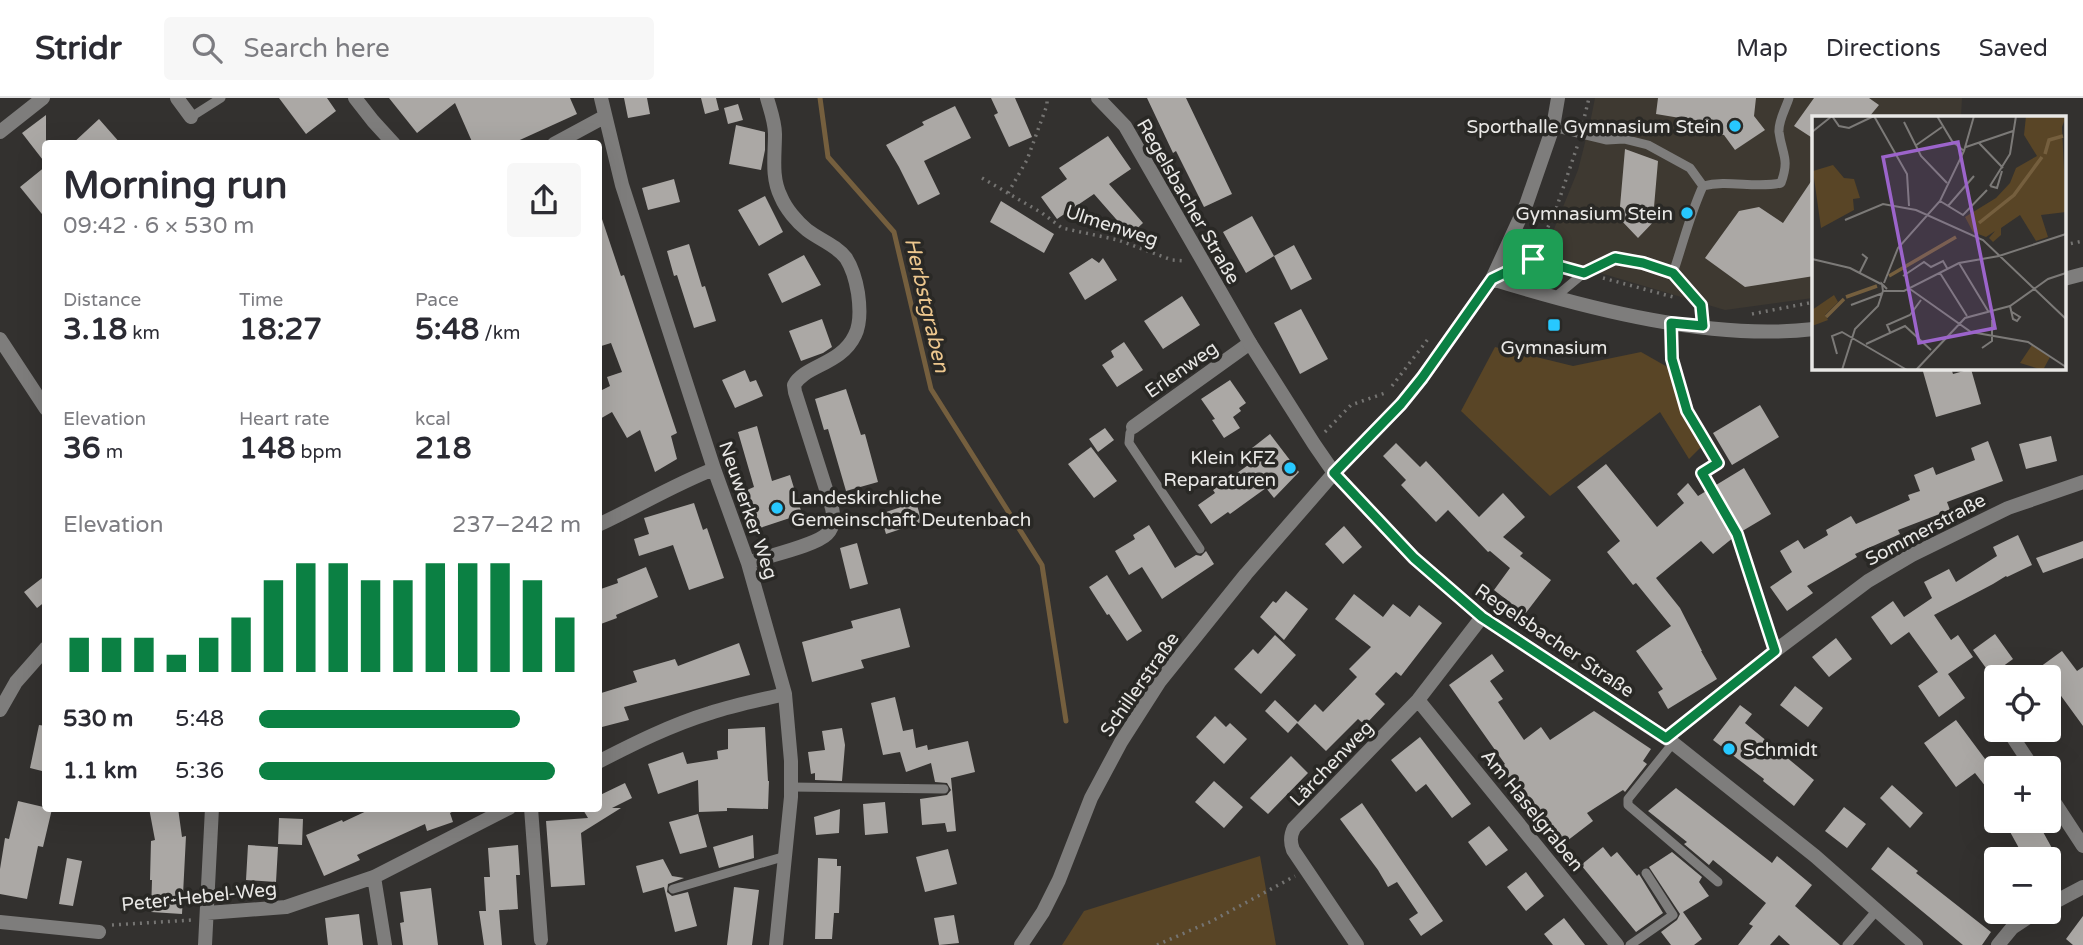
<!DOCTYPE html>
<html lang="en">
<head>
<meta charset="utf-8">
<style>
	:root { --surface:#fff; --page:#f7f7f7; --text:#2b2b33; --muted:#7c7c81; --line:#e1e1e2; --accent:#0b8043 }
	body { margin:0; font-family:"Varela Round",sans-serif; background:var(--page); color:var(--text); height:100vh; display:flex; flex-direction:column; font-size:26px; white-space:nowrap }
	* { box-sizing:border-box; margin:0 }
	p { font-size:23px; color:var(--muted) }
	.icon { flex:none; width:38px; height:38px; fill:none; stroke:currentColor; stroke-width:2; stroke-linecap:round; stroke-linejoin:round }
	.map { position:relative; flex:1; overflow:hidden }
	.side { position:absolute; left:42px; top:42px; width:560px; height:672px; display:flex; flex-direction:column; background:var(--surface); border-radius:7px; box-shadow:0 7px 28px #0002 }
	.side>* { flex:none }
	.buttons { position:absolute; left:1984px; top:567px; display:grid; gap:14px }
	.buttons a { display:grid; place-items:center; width:77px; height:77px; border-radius:7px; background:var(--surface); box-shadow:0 7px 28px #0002; font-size:35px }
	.pin { position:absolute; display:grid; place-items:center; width:60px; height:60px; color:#fff; margin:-30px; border-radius:14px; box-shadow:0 4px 10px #0006 }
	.round { display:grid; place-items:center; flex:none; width:74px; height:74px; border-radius:7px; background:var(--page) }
	.overview { display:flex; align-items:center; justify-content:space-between; height:119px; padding:0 21px }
	h1 { font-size:38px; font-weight:700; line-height:52px }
	.stats { display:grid; grid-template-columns:repeat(3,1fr); gap:10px; height:119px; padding:7px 21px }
	.stats div { display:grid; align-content:center }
	.stats b { font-size:30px; font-weight:700 }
	.stats small { font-size:19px; font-weight:400 }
	.stats p { font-size:19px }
	.chart { height:196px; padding:14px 21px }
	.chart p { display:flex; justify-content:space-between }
	.chart svg { width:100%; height:126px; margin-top:7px; stroke:var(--accent); stroke-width:6 }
	ul { padding:0 21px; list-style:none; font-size:23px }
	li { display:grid; grid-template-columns:112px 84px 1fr; align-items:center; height:52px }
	li i { height:18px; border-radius:9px; background:var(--accent) }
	header { display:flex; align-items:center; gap:42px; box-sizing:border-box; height:98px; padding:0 35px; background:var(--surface); border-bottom:2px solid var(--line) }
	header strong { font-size:33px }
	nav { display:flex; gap:38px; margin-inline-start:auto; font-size:24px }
	.search { width:490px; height:63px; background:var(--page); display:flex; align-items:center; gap:18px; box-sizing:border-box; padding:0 24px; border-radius:7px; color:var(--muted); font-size:26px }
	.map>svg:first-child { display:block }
	.built { fill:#3e3931 }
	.green { fill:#594526 }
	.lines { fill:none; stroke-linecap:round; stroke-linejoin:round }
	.stream { stroke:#755f3e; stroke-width:5 }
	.building { fill:#aba8a5 }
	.path { stroke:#757472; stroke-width:3.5; stroke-dasharray:2 5; stroke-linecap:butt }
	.service { stroke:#7e7d7c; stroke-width:9 }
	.minor { stroke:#7e7d7c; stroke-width:14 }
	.tertiary { stroke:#7e7d7c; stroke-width:14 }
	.route-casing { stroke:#fff; stroke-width:14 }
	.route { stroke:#0b8043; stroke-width:9 }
	.poi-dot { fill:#27c8ff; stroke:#292825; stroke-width:2.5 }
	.labels { text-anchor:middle; stroke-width:7; stroke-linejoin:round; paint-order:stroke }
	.poi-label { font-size:19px; fill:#e9e8e6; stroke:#292825; text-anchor:end }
	.street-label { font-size:19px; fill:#e9e8e6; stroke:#292825 }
	.water-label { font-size:21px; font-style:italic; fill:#edc78e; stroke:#292825 }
	.inset-river { fill:none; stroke:#755f3e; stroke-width:3.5 }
	.inset-road { fill:none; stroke:#7c7a78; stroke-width:2 }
	.view { fill:#9c64cb; fill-opacity:0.15; stroke:#9c64cb; stroke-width:3.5 }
	.inset-edge { fill:none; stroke:#e9e8e6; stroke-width:3.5 }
</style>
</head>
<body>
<header>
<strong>Stridr</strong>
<div class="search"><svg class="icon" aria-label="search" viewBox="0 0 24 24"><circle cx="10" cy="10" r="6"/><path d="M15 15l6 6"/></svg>Search here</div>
<nav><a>Map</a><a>Directions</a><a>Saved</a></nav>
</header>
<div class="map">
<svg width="2083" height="847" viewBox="0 0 2083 847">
	<rect width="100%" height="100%" fill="#33312f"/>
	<path class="built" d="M1595 0H1962L1961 19H1814L1813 200 1725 212 1543 158 1578 72 1590 25Z"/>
	<path class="green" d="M1495 249 1573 268 1641 254 1671 271 1681 316 1701 349 1689 361 1660 314 1550 398 1461 313Z
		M1260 758 1276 847H1062L1084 813Z"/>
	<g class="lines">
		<path class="stream" d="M820 0 828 59 894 134 931 291 1042 467 1066 623"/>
	</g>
	<path class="building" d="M279 0H327L336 13 306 36Z
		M389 0H570L577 16 511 46H473L455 5 417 35Z
		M624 0H647L650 16 628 20Z
		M701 0H716L719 12 705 16Z
		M991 0H1015L1032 39 1009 49 994 17 998 15Z
		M1147 0H1186L1232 96 1204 109 1176 53 1173 55Z
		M1658 0H1756L1754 18 1765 32 1735 52 1724 37 1718 36 1704 24 1656 16Z
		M1814 0H1869L1879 7 1869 19H1814V41L1794 28Z
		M738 6 743 22 728 26 724 10Z
		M955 8 971 40 924 63 940 96 918 107 899 69 886 47 924 27 922 24Z
		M46 17V66L22 35Z
		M99 21 121 46H72Z
		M736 27 765 34V52L761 72 729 66Z
		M1108 38 1131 71 1109 86 1143 125 1130 137 1094 96 1057 121 1041 99 1067 81 1059 70Z
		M1625 51 1658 63 1654 109 1660 117 1638 140 1619 120Z
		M46 68V121L20 89Z
		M1814 79V178L1745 189 1705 160 1739 113 1759 109 1783 125Z
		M674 81 680 104 648 112 642 90Z
		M765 98 783 134 759 148 738 112Z
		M1001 103 1054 136 1044 155 990 124Z
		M598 118H601L621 178 624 177 677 335 671 338 677 361 655 374 640 332 627 340 612 314 598 322V294L610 288 607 279 622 274 611 245 598 249Z
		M1252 118 1274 158 1246 175 1223 134Z
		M689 146 702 189 705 188 716 223 694 230 677 177 674 178 667 153Z
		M1294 147 1312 181 1291 192 1274 158Z
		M804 157 821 187 782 205 768 176Z
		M1092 160 1099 165 1103 160 1117 182 1085 202 1069 175Z
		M1182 198 1200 227 1163 251 1144 223Z
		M1301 211 1328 261 1300 276 1274 225Z
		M822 221 832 249 823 255 801 263 789 233Z
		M1124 244 1143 272 1117 289 1102 267 1114 259 1111 253Z
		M1922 270H1951L1953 276 1971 271 1981 306 1936 319Z
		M745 272 750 284 756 282 763 298 735 310 722 282Z
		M1230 282 1246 305 1239 310 1241 313 1233 319 1240 330 1224 340 1212 322 1215 321 1201 301Z
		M846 291 861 337 865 336 878 384 846 393 828 331 824 332 815 301Z
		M1760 307 1779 339 1732 367 1713 335Z
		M757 328 772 383 790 377 802 416 760 430 747 392 754 389 738 334Z
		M1105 330 1114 342 1098 354 1089 341Z
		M1270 336 1299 374 1274 400 1266 390 1230 416 1228 414 1211 426 1198 407 1215 395 1213 392 1254 363 1247 354Z
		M2051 338 2057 363 2026 371 2019 346Z
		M1988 343 2003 383 1947 404 1950 412 1898 432 1900 436 1855 456 1857 459 1807 488 1813 495 1787 513 1770 489 1792 474 1780 453 1798 442 1804 451 1828 437 1826 432 1851 418 1856 426 1910 402 1908 397 1920 393 1914 377 1933 369 1936 377 1975 362 1971 350Z
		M1396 345 1420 369 1426 363 1479 419 1503 395 1525 419 1503 439 1523 455 1520 458 1551 482 1525 516 1494 492 1510 470 1490 453 1488 454 1448 412 1436 424 1401 387 1406 382 1383 358Z
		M1091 349 1117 383 1094 400 1068 366Z
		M1606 366 1657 429 1684 405 1677 396 1688 385 1698 398 1744 370 1771 416 1739 435 1713 456 1701 443 1656 480 1680 510 1702 553H1701L1717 581 1668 611 1658 594 1663 591 1636 553 1671 528 1636 485 1633 487 1607 454 1620 443 1577 389Z
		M916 404 922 424 886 436 880 416Z
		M694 405 703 432 707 430 724 480 689 492 673 447 639 458 634 441 649 436 644 420Z
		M1149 427 1175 470 1196 457 1201 458 1206 453 1214 466 1162 501 1142 469 1129 477 1115 453 1135 441 1133 437Z
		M1344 428 1362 449 1343 466 1325 446Z
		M2018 437 2032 467 2007 479 2006 478 1993 486 1934 517 1951 542 1958 537 1973 559 1948 576 1965 600 1939 619 1918 588 1938 574 1909 534 1891 547 1871 519 1893 503 1904 519 1932 500 1924 484 1949 471 1956 484 1997 458 1993 449Z
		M2083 443V460L2043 475 2036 460Z
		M857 445 868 486 850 491 840 450Z
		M646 469 658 499 616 517 617 520 598 527V492L618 485 617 481Z
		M46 477V503L37 510 24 494Z
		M1107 477 1142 533 1127 543 1109 516 1107 517 1089 489Z
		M1286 493 1308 511 1284 542 1260 519 1273 503 1276 505Z
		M1354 496 1383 519 1393 506 1410 519 1419 507 1442 525 1401 578 1396 574 1375 596 1385 606 1365 627 1358 621 1326 653 1297 625 1288 635 1265 613 1275 602 1298 624 1315 606 1323 614 1357 579 1349 571 1371 549 1335 521Z
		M900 510 910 549 861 562 864 570 812 584 802 544 853 530 851 523Z
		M1995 536 2013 561 1991 577 1973 552Z
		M1275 537 1296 557 1261 596 1234 571 1253 551 1258 556Z
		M1836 540 1852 561 1829 579 1812 559Z
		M739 545 750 577 624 609 629 622 598 630V596L637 584 633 573 675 561 678 568Z
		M2062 553 2077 573 2083 569V628L2040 569Z
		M1492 556 1504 573 1490 583 1503 601 1498 604 1524 642 1541 629 1550 642 1594 613 1651 651 1643 663 1647 666 1625 694 1623 692 1587 715 1593 723 1563 746 1514 682 1512 684 1500 669 1505 666 1449 587Z
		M1795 588 1823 610 1808 629 1780 607Z
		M895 599 903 633 913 631 916 650 927 647 928 652 968 643 975 674 951 680 956 733 947 734 945 725 922 727 920 701 947 697 951 692 947 685 935 684 931 665 906 674 900 654 883 657 871 605Z
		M1740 607 1752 616 1745 625 1814 682 1794 708 1763 683 1764 681 1713 642Z
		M1215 618 1226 629 1230 625 1247 641 1224 666 1196 639Z
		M1956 622 1997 677V703L1975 675 1956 689 1924 645Z
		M39 627 46 628V674L30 670Z
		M765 629 768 683H769L768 711 727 710V713L699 714 698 682 658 696 648 666 683 654 687 666 718 661 717 653 728 651V631Z
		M842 630 845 647 842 683 815 682V675L811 676 808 654 825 652 822 633Z
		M1420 639 1471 706 1452 720 1426 686 1416 694 1391 662Z
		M1291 658 1308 675 1268 716 1250 700Z
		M1214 683 1243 709 1224 730 1195 704Z
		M625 685 632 700 612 710H621L581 735 585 787 551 789 546 723 588 720 582 710H598V698Z
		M1892 687 1923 715 1910 730 1880 700Z
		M1676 690 1772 765 1777 758 1812 787 1795 808 1840 847H1790L1779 837 1770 847H1738L1753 828 1749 826 1766 805 1713 762 1709 767 1684 746 1687 744 1648 713Z
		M18 703 52 711 43 749 38 748 27 801 0 796V771L5 740 9 741Z
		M885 704 888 735 865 737 863 706Z
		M1362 705 1443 823 1421 838 1409 821 1418 815 1397 784 1388 789 1378 772 1340 721Z
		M1844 709 1866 726 1847 750 1825 733Z
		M149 710H178L182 739 186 738 182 816 151 814 152 782H150L151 743 155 742Z
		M373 710H459L450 715 453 724 427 733 425 726 357 757 360 762 324 778 306 737 342 722 343 724Z
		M840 711 839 735 816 737 814 719Z
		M698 716 707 749 680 756 669 724Z
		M279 720 303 721 302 747 278 746Z
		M2004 723H2037L2058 761H2025Z
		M1489 728 1508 752 1486 768 1468 744Z
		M753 737 754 760 719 770 713 749Z
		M248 747 278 749 276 784 246 782Z
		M518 747 520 777H516L518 811 486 813 484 779H490L488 750Z
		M1603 749 1611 759 1617 754 1637 778 1639 776 1663 815 1636 834 1581 767Z
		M1888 749 1918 773 1916 775 1991 834 1982 847H1963L1871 771Z
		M948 751 957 786 925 794 916 759Z
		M1672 754 1702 779 1699 784 1709 798 1683 814 1702 841 1694 847H1671L1661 834 1677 822 1680 816 1649 769Z
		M67 760 82 763 73 808 59 806Z
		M818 760 837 761V768H841L839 815H834L832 841H815Z
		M663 761 672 778 684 780 668 786 667 794 672 798 688 794 697 828 675 834 664 789 643 795 636 768Z
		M1526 774 1544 798 1526 813 1507 789Z
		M734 789 759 792 752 847H727Z
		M431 790 438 847H403L400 825 404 824 400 794Z
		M499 812 502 847H484L479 813Z
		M359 816 363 847H328L325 820Z
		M954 817 959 845 939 847 934 820Z
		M2083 818V847H2073L2066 841Z
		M1564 820 1585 847H1553L1544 836Z"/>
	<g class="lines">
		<path class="path" d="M1583 25 1589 0
			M982 80 1042 115 1062 130 1118 142 1172 162 1186 163
			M1008 95 1027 62 1047 7V0
			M2064 147 2083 143
			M1533 161 1555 114 1578 46
			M1513 171 1533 161 1569 171
			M1603 180 1677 200
			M1752 216 1814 204
			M1672 241V261L1687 313 1718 365 1702 375 1737 436 1770 538
			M1392 288 1428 241
			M1325 334 1351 307 1388 294
			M112 827 192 822
			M1157 847 1212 823 1295 778"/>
		<path class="service" d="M191 19 221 0
			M1553 29 1607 42 1624 41 1648 47 1690 70 1703 88
			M1673 175C1683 146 1690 116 1703 88 1728 81 1755 91 1781 85 1790 60 1782 57 1779 34 1778 23 1786 10 1789 0
			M1554 200 1584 175 1615 160 1643 165 1673 175 1701 207 1703 228
			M1133 329 1130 335 1129 345 1200 451
			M1673 645 1628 701V707L1718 784
			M791 689 944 691
			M673 791 786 758
			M1630 847 1673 817 1646 775
			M1847 847 1877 812"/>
		<path class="minor" d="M177 0 191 19
			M355 0 373 23 394 46
			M601 0 622 87 714 371 748 465 785 596 791 663V699L776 847
			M0 34 43 0
			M554 46 604 19
			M1492 181C1589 211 1712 243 1814 231
			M2064 181 2083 176
			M0 241 46 311
			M1133 329 1250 245
			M598 427C637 409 675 386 714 371
			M748 465C766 458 815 448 827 436 834 429 834 419 832 410L795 294 794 287C805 267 841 267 855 237 861 225 860 209 858 195 856 183 853 171 846 160 836 147 820 142 807 132 797 124 786 111 781 99 771 79 775 58 775 36 775 24 770 11 767 0
			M1418 602 1617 847
			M0 612 16 584 46 550
			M1996 613 1997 615
			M2008 632 2033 670
			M1666 640 1775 553 1868 483 1912 457 2008 410 2083 384
			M598 664C635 645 671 627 710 615 734 607 760 602 785 596
			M2049 696 2083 748
			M531 710 541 842
			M374 779 385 847
			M2049 807 2083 789
			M207 815 286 809 374 779 509 710
			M0 824 99 834
			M205 847 212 710
			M1021 847 1043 814 1059 782 1091 700 1121 644 1160 583 1246 476 1334 375 1401 306 1422 280 1492 181 1526 107 1553 29 1558 0
			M1357 847 1293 752C1290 744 1290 738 1294 730L1418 602 1482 519
			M1998 847 2012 830 2036 814"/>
		<path class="tertiary" d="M1098 0 1125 28 1250 245 1314 346 1334 375 1414 460 1482 519 1673 645 1815 758 1916 847"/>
	</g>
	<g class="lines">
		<defs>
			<path id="route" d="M1615 160 1643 165 1673 175 1701 207 1703 228 1671 225 1672 261 1687 313 1718 365 1702 375 1737 436 1775 553 1666 640 1482 519 1414 460 1334 375 1401 306 1422 280 1492 181 1533 161 1584 175Z"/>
		</defs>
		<use href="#route" class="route-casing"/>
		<use href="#route" class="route"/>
	</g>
	<g class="poi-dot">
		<circle cx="1735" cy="28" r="7"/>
		<circle cx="1687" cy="115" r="7"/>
		<rect x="1547" y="220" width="14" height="14" rx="3.5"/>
		<circle cx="1290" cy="370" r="7"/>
		<circle cx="777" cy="410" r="7"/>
		<circle cx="1729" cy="651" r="7"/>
	</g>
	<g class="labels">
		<g class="poi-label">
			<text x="1721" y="35">Sporthalle Gymnasium Stein</text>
			<text x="1673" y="122">Gymnasium Stein</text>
			<text x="1554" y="256" text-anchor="middle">Gymnasium</text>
			<text x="1276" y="366">Klein KFZ<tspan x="1276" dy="22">Reparaturen</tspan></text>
			<text x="791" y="406" text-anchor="start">Landeskirchliche<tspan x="791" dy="22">Gemeinschaft Deutenbach</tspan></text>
			<text x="1743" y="658" text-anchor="start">Schmidt</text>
		</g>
		<g class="street-label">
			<text transform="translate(1189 103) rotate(60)" y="7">Regelsbacher Straße</text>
			<text transform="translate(1112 127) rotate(18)" y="7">Ulmenweg</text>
			<text transform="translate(1181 271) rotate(-35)" y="7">Erlenweg</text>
			<text transform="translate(749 412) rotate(71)" y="7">Neuwerker Weg</text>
			<text transform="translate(1925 431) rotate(-28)" y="7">Sommerstraße</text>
			<text transform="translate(1555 542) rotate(34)" y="7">Regelsbacher Straße</text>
			<text transform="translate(1139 586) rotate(-55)" y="7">Schillerstraße</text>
			<text transform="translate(1331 665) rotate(-46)" y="7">Lärchenweg</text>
			<text transform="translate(1533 712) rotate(51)" y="7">Am Haselgraben</text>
			<text transform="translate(199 798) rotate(-6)" y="7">Peter-Hebel-Weg</text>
		</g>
		<g class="water-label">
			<text transform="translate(927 207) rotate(77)" y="7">Herbstgraben</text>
		</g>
	</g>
	<g transform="translate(1812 18)">
		<rect width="254" height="254" fill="#33312f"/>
		<path d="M214 0H254L250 11 254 96 229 99 236 121 224 125 208 99 189 112V119L181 126 177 122 183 115 174 121 161 116 153 101 184 82 198 67 204 52 225 40 212 19ZM21 49 32 62 42 63 48 82 41 83 42 94 9 112 1 55ZM22 179 26 186 13 199 16 204 0 210V194ZM220 229 238 241 231 254 208 247Z" fill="#594526"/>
		<path class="inset-river" d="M233 38 237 24 251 20M167 107 202 79 230 41M77 160 144 121M34 181 65 170M14 201 32 183"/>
		<path class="inset-road" d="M20 0 27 10 37 12 62 0M62 0 95 58 97 90M125 0 140 25 152 35M92 6 109 40 135 67M0 16 20 0M167 27 191 52M103 30 130 11M154 31 201 15M178 70 198 38 204 0M178 70 185 72 190 55M128 85 151 99 175 74M136 90 162 60M33 104 71 88 104 94 171 124 254 203M0 143 38 152 69 168M147 147 176 195M48 156 55 142 50 138M128 157 155 200M91 160 112 146 119 151 131 145 135 152M72 167 86 132 128 85 152 35 162 0M75 173 70 168 71 175H92L147 147 187 140 254 118M98 173 159 216 216 226 254 251M39 189 71 177M198 190 201 203 205 205 208 201 200 196M78 216 75 209 98 199 109 184M54 228 93 210 119 234M170 232 180 225V204M25 238 20 220 30 216 95 254M30 254 43 213 66 190 71 175M104 254 153 202 198 190 236 163 254 157"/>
		<path class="view" d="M146 26 183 212 107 227 71 41Z"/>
		<rect width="254" height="254" class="inset-edge"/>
	</g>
</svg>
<div class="buttons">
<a><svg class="icon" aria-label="locate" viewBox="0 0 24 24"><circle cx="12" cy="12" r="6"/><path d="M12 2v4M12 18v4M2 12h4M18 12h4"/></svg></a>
<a>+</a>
<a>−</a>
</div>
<div class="pin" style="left:1533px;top:161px;background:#1e9e55"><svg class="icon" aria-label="arrive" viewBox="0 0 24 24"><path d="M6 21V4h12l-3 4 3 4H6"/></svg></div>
<section class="side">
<div class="overview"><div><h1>Morning run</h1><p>09:42 · 6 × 530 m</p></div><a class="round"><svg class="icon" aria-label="share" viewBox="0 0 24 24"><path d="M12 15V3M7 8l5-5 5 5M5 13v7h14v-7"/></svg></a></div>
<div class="stats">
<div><p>Distance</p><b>3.18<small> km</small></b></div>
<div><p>Time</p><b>18:27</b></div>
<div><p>Pace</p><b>5:48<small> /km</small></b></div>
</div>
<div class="stats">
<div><p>Elevation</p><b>36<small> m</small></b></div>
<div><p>Heart rate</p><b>148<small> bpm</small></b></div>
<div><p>kcal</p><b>218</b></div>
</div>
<div class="chart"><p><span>Elevation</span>237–242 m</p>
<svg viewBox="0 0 160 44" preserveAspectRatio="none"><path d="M5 44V32M15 44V32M25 44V32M35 44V38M45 44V32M55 44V25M65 44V12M75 44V6M85 44V6M95 44V12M105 44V12M115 44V6M125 44V6M135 44V6M145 44V12M155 44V25"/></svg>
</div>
<ul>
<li><b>530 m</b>5:48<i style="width:81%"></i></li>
<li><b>1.1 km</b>5:36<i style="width:92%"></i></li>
</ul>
</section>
</div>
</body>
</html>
